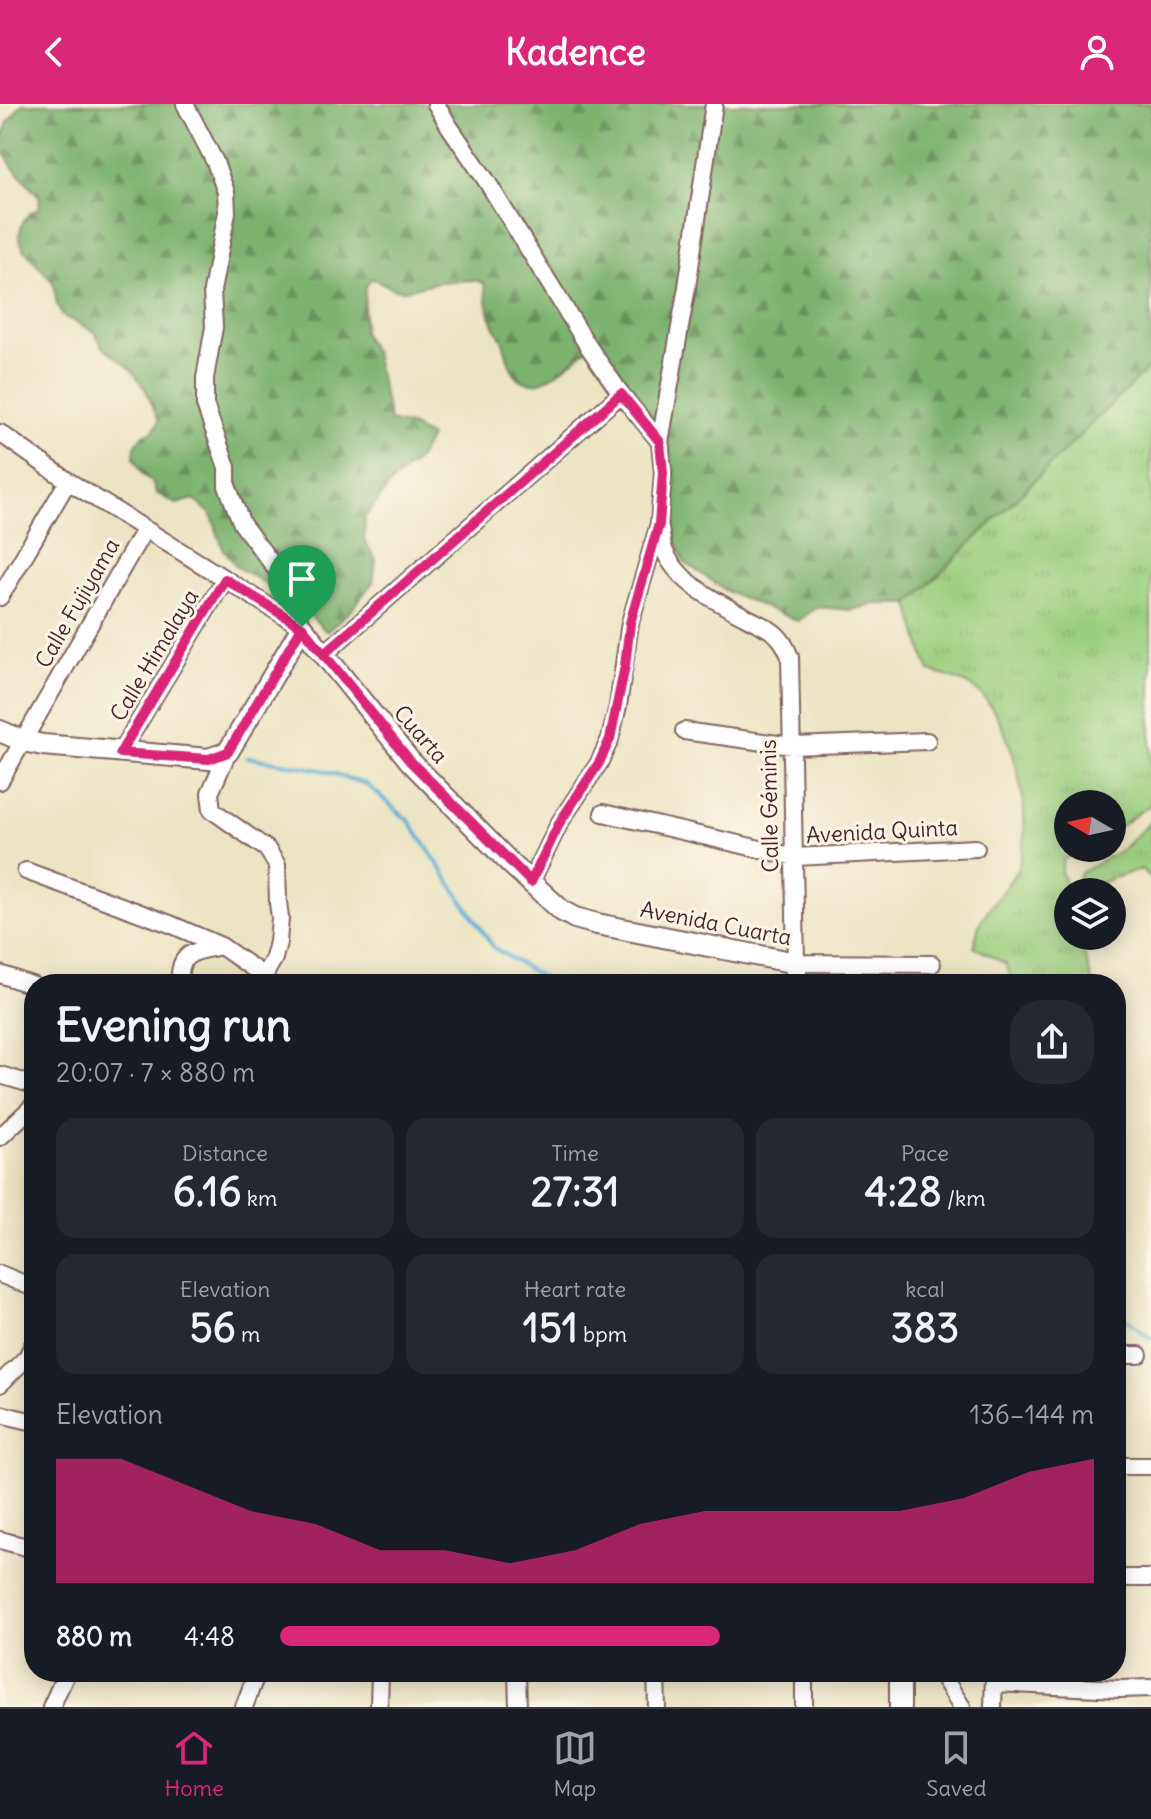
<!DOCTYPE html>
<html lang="en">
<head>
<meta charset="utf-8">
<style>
	:root { --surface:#171b24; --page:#242831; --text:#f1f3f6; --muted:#9ea1a6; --line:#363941; --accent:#db2777 }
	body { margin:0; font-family:Delius,sans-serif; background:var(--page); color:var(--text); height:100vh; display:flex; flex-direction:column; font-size:30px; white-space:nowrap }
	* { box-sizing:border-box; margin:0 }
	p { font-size:26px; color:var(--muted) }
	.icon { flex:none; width:44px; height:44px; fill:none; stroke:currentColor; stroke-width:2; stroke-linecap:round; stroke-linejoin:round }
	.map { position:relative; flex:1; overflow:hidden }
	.details { position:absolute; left:24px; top:870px; width:1102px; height:708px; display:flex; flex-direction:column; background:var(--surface); border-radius:32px; box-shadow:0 4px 20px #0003 }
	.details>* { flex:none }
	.needle { width:52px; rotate:279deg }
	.buttons { position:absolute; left:1054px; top:686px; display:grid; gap:16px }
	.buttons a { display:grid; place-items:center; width:72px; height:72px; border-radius:50%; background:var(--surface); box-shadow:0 4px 20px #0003; font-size:40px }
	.pin { position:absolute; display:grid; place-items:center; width:68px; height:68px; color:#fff; margin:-82px -34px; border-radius:50% 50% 50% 0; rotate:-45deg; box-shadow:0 0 8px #0007 }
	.pin .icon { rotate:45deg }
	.round { display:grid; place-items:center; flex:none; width:84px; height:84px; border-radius:32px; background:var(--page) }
	.summary { display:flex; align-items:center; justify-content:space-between; height:136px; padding:0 32px }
	h1 { font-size:44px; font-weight:700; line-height:60px }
	.figures { display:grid; grid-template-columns:repeat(3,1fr); gap:12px; height:136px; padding:8px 32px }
	.figures div { display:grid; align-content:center; border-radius:20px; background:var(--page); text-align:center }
	.figures b { font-size:40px; font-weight:700 }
	.figures small { font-size:22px; font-weight:400 }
	.figures p { font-size:22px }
	.chart { height:224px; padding:16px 32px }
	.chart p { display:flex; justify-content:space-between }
	.chart svg { width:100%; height:144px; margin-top:8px; fill:var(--accent); opacity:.7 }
	ul { padding:0 32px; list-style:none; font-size:26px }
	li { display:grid; grid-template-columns:128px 96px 1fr; align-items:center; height:60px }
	li i { height:20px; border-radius:10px; background:var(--accent) }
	header { display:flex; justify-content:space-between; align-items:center; height:104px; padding:0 32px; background:var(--accent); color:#fff; font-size:36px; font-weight:700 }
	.tab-bar { display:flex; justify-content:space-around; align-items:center; height:112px; border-top:2px solid var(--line); background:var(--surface); font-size:22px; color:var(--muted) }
	.tab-bar a { display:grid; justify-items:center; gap:4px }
	.tab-bar .current { color:var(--accent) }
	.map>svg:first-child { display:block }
	.grass { fill:url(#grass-tufts); stroke:#727756; stroke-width:2 }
	.forest { fill:url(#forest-firs); stroke:#63684c; stroke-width:2 }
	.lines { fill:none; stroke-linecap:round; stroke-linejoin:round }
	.stream { stroke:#59afd6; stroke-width:4 }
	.minor-casing { stroke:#836461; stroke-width:20 }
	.tertiary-casing { stroke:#836461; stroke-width:24 }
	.minor { stroke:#fff; stroke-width:16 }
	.tertiary { stroke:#fff; stroke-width:20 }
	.route-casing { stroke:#fff; stroke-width:16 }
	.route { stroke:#db2777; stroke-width:10 }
	.labels { text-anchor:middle; stroke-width:6; stroke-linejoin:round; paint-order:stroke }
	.street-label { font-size:22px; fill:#4a1f2b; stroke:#fcf5e5 }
</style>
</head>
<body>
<header><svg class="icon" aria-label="back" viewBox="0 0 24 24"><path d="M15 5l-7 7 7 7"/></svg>Kadence<svg class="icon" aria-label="person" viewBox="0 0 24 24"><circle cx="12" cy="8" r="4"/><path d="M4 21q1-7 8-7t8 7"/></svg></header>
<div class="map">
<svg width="1151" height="1603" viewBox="0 0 1151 1603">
	<defs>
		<pattern id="grass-tufts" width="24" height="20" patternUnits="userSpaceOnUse" patternTransform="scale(2)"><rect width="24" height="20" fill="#9bcf80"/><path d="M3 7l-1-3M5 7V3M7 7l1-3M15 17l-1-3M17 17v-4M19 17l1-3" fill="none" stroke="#87b16f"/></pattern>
		<pattern id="forest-firs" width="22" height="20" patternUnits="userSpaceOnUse" patternTransform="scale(2)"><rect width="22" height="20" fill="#7cb26e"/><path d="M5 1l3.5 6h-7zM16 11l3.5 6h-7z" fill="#68905b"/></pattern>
	</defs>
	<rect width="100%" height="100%" fill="#fcf5e5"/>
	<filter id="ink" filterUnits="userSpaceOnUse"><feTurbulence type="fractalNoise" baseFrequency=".0125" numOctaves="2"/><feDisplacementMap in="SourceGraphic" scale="16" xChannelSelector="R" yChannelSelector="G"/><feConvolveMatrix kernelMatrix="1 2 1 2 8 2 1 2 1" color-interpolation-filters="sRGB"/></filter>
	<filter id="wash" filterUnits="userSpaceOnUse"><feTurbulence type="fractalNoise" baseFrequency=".006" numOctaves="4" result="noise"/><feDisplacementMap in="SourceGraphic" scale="32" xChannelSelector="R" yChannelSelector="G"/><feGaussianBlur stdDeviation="1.8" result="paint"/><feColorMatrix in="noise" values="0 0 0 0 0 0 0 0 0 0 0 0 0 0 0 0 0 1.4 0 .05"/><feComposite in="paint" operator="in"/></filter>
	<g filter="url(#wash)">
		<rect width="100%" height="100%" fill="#ece5c4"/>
		<path class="grass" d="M1151 261V700L1112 728V700H1068V744H1085L1063 756 1061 767 1068 789V832H1079L1093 880H1013L1006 860 974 843C976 835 977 826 980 819 990 799 1009 784 1018 763 1037 719 1013 614 975 585 964 576 944 572 930 567 920 545 916 523 909 500Z
			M1151 717V774L1141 765 1108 776 1086 786 1075 781 1081 769 1124 744Z"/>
		<path class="forest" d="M22 0H1151V261L909 500H875L851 506 817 503 798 517 728 488 684 458 672 424 676 377 668 341 669 318H648L595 238C580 249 552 279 534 279 511 280 508 254 503 238 500 230 494 224 492 216 487 205 487 191 484 179L474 176 438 178 405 186 394 185 372 174 365 183 363 229 374 249 390 317 413 323 430 333 420 353 393 377 365 413 364 436 376 456 373 478 352 505 327 528 296 498 237 463 223 444 211 410 194 395 176 400 156 389 152 378 143 371 134 354 135 342 142 332 153 327 159 317 145 284 130 264 102 242 95 228 63 212 57 201 53 178 23 144 19 132 22 120 29 110 39 104 40 93 12 62 0 42 8 18Z"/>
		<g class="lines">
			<path class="stream" d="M247 653 322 666 366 680 410 718 494 844 553 880
				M1116 1207 1151 1234"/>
		</g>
	</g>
	<g filter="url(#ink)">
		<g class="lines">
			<defs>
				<path id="minor" d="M185 0 215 58 226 88 227 108 212 187 214 223 205 274V301L227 363V382L242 420 289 482 302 523
					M436 0 449 22 486 76 588 242 621 290 660 338
					M0 329 68 377 302 523
					M660 424C661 430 662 438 663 443 675 477 715 497 744 512 768 525 780 526 790 553L796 859 932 860
					M0 493 68 377
					M324 550 621 290
					M684 627 792 642 927 637
					M228 648 210 689 212 706 267 745 277 761 278 798 280 814 278 838 274 854 264 872
					M120 649 225 475
					M0 677 144 426
					M603 709 795 753 976 744
					M26 767 170 820 221 842 264 872 269 880
					M531 778 560 718 599 659 610 635 618 602 630 519 659 420 663 369 660 338 687 183 714 0
					M0 870 34 882
					M180 880C177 846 196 848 221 842
					M0 971 34 981
					M0 1033 34 1001
					M0 1170 34 1184
					M1116 1251H1139
					M0 1280 27 1253 34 1239
					M0 1310 34 1318
					M1116 1362H1151
					M0 1436 34 1445
					M1116 1474H1151
					M517 1568 518 1603
					M656 1568 657 1603
					M804 1568V1603
					M940 1568 962 1603
					M994 1579 1120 1585 1151 1584
					M51 1603 67 1568
					M244 1603 257 1568
					M379 1603 380 1568
					M993 1603 994 1570"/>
				<path id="tertiary" d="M0 627 23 637 43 641 209 655 228 648 302 523 410 657 511 760 562 807 575 814 597 820 796 859V880
					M900 1603V1568"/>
			</defs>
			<use href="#minor" class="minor-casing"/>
			<use href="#tertiary" class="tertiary-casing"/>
			<use href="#minor" class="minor"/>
			<use href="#tertiary" class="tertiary"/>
		</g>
	</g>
	<g class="lines" filter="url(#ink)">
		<defs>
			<path id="route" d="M302 523 228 648 209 655 120 649 225 475 302 523 410 657 531 778 560 718 599 659 610 635 625 562 630 519 659 420 663 369 660 338 621 290 324 550 302 523"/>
		</defs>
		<use href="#route" class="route-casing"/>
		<use href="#route" class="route"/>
	</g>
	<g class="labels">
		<g class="street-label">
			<text transform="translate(77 499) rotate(-60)" y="8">Calle Fujiyama</text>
			<text transform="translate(154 551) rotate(-59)" y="8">Calle Himalaya</text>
			<text transform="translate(421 630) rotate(49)" y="8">Cuarta</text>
			<text transform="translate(769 702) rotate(-91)" y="8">Calle Géminis</text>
			<text transform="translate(882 727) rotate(-3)" y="8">Avenida Quinta</text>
			<text transform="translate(716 819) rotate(11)" y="8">Avenida Cuarta</text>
		</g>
	</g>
</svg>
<div class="buttons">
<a><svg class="needle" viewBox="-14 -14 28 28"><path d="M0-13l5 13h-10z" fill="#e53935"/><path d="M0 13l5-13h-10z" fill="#9ea1a6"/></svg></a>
<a><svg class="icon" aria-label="layers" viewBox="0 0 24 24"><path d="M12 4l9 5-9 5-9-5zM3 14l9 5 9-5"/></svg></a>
</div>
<div class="pin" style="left:302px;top:523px;background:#1e9e55"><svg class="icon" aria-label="arrive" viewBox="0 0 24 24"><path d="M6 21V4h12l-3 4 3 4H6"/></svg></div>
<section class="details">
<div class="summary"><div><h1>Evening run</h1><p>20:07 · 7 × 880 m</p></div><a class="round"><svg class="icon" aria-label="share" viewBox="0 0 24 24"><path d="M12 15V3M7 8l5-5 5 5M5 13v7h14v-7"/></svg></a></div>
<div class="figures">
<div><p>Distance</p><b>6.16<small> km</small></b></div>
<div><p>Time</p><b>27:31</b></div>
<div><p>Pace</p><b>4:28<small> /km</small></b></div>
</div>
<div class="figures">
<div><p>Elevation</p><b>56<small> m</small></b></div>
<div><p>Heart rate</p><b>151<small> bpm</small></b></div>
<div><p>kcal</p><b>383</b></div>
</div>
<div class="chart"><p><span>Elevation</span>136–144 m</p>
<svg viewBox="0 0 160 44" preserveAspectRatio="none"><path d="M0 44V6L10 6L20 14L30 22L40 26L50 34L60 34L70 38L80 34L90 26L100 22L110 22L120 22L130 22L140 18L150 10L160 6V44z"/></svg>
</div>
<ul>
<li><b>880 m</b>4:48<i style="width:54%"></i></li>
</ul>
</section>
</div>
<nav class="tab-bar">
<a class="current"><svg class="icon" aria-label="home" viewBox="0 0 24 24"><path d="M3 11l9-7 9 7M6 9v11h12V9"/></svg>Home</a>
<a><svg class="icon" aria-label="map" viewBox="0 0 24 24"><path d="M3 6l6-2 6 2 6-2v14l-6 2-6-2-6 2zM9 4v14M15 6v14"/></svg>Map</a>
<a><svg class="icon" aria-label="saved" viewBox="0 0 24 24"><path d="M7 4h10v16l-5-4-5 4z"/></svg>Saved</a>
</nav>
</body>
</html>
